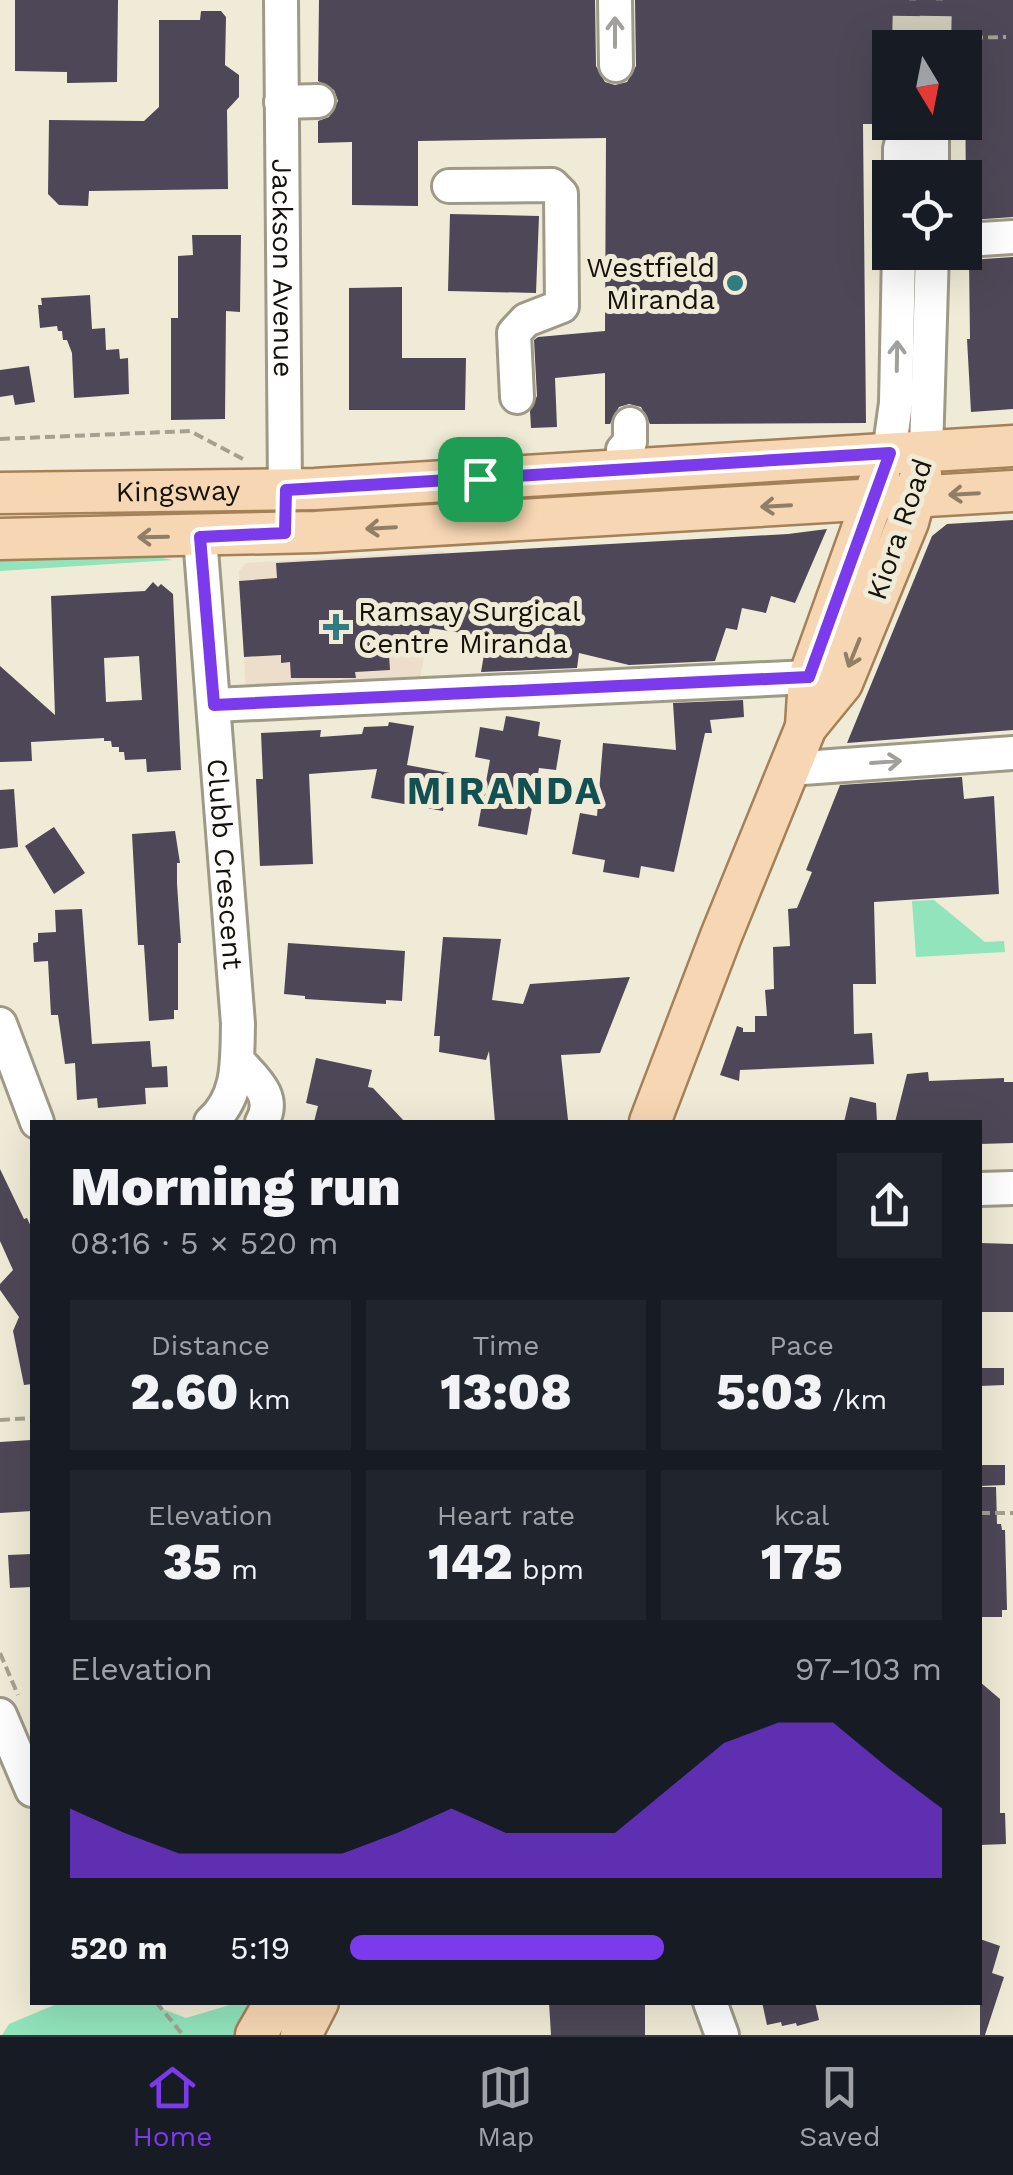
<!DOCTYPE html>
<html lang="en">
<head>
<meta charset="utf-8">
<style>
	:root { --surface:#171b24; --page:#20242c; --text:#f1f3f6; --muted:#9ea1a6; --line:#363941; --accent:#7c3aed }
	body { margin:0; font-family:"Work Sans",sans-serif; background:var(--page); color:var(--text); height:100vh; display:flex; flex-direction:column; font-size:38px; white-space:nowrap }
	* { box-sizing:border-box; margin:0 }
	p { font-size:32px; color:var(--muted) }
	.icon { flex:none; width:55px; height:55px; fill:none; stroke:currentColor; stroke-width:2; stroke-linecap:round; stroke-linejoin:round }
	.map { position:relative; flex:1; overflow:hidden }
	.details { position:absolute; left:30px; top:1120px; width:952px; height:885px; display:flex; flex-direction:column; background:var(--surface); border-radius:0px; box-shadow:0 10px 40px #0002 }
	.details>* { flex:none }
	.needle { width:65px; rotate:170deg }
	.buttons { position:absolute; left:872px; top:30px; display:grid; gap:20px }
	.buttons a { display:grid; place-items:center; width:110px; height:110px; border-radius:0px; background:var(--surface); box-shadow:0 10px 40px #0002; font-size:50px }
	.pin { position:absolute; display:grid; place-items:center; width:85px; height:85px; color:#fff; margin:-42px; border-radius:20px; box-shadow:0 5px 15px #0006 }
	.round { display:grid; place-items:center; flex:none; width:105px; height:105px; border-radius:0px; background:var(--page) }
	.head { display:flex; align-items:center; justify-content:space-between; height:170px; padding:0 40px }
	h1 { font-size:55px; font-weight:800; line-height:75px }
	.metrics { display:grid; grid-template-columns:repeat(3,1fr); gap:15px; height:170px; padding:10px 40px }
	.metrics div { display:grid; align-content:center; border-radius:0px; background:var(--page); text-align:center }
	.metrics b { font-size:50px; font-weight:800 }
	.metrics small { font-size:28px; font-weight:400 }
	.metrics p { font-size:28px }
	.chart { height:280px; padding:20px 40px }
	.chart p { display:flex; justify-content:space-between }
	.chart svg { width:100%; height:180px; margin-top:10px; fill:var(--accent); opacity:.7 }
	ul { padding:0 40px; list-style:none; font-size:32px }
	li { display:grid; grid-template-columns:160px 120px 1fr; align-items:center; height:75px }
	li i { height:25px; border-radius:12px; background:var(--accent) }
	.tab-bar { display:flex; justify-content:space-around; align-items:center; height:140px; border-top:2px solid var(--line); background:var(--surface); font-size:28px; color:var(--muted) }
	.tab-bar a { display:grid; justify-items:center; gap:5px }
	.tab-bar .on { color:var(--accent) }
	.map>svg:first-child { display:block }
	.medical { fill:#eddecb }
	.green { fill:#91e4bc }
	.building { fill:#4e4757; fill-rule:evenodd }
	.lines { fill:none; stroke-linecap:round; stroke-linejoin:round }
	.minor-tunnel { stroke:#cecab8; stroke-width:32; stroke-dasharray:32 16; stroke-linecap:butt }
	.minor-casing { stroke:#9e9a87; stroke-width:38 }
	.major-casing { stroke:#a48158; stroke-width:45 }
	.path { stroke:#a4a191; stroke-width:4; stroke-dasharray:10 5; stroke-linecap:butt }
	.minor { stroke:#fff; stroke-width:32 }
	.major { stroke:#f7d7b3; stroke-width:40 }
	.oneway { stroke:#a1a09d }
	.oneway2 { stroke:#917e67 }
	.route-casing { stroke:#fff; stroke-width:20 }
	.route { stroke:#7c3aed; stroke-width:12 }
	.poi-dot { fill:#327b80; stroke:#efebd6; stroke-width:4 }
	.labels { text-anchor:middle; stroke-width:10; stroke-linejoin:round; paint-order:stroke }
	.street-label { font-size:28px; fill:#14120b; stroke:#efebd6 }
	.poi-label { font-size:28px; fill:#14120b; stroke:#efebd6; text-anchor:end }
	.district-label { font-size:38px; font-weight:bold; letter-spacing:2.5px; fill:#125054; stroke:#efebd6 }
</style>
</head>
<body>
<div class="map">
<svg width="1013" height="2035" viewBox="0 0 1013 2035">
	<rect width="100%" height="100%" fill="#efebd6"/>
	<path class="medical" d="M444 551 419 684 246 692 239 571 246 563Z"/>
	<path class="green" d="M252 507 253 513C205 524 147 522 99 514V510Z
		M0 556H151L173 560 0 571Z
		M934 900 985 942 1004 941 1005 952 916 957 912 901Z
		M59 2003H160L163 2009 186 2018 236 2003H259L241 2035H2L9 2024Z"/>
	<path class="building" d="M15 0H118L117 82 67 83V72L15 71Z
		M319 0H595L596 66 605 82 615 85 627 82 636 66 635 0H1013V217L971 220 966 214 965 48H890V113L885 124H863L866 423 650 424 641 407 629 404 619 407 610 424H605V373L555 378 557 427 531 428 530 411 537 396 534 340 538 337 605 331 606 138 418 141V206L352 205V142L318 143V121L329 117 338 101 334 90 318 81Z
		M201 11H221L226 17 225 65 239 75V97L227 110 228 189 89 191 88 206 59 205 48 194 49 120 144 121 159 107V20H200Z
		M450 214 539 216 536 293 448 291Z
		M192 235H241L240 312 226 311 225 419 171 420V318H178V256L193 255Z
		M1013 257V409L971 412 967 339H970L969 260Z
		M402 287V358H466L465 410H349V288Z
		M90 295 92 329 105 328 106 350 119 349 120 359 128 358 129 394 74 398 72 353 67 340H63L62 331H58L57 326 40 328 38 305H42L41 298Z
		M29 366 35 402 15 405 13 395 0 397V370Z
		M1013 520V730L847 743 932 536 947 524Z
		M827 529 795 603 771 596 766 613 742 608 737 630 726 628 715 661 629 665 579 653 577 668 481 672 487 637 430 628 425 653 389 655 390 670 355 672 356 678H291L290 662 281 663V655L244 657 239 581 277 578 276 563 788 534Z
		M153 582 158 587 161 584 173 594 181 770 147 772 146 759 125 760 124 752H119V747H112L111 741H104V738L31 742 32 761 0 762V666L55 715 51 596 145 591ZM139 656 142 700 106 702 104 658Z
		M743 700 744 717 710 720 712 733H705L674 872 641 866 639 878 603 872 605 860 572 854 580 813 597 816 603 743 676 750 673 703Z
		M506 716 540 722 538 736 561 740 556 770 539 768 527 835 478 826 490 760 475 757 480 727 503 731Z
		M389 722 414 726 407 765 450 773 443 811 371 798 377 769 309 774 313 864 260 866 256 779H263L261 733 321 730 320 737 362 734 364 727 388 726Z
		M962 777 964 799 994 796 999 894 874 902 876 984H853L854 1034 872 1033 874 1064 740 1070 739 1081 720 1075 737 1026 743 1028V1032H755V1016H767L765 990 774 989 773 947 790 946 788 909 797 908 812 872 806 870 840 785Z
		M14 789 18 847 0 849V790Z
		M54 827 85 873 54 894 25 846Z
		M175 831 180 863H177V884L181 943H178V1010H174V1019L149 1021 144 945H138L132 834Z
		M82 909 92 1044 150 1041 152 1067 167 1066 168 1087 145 1088 146 1104 98 1108 97 1098 77 1100 75 1063 65 1064 58 1015H51L48 961 34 962 33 943 38 942V933L56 932 55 910Z
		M443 937 501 939 492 1000 523 1004 530 984 630 977 600 1053 561 1055 568 1120 495 1122 489 1051 486 1060 439 1052 440 1036H434Z
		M288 943 405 951 402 1001 386 1000V1004L305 999V996L284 994Z
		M316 1058 372 1070 368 1087 373 1088 405 1122H314L318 1106 306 1103Z
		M928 1072 929 1081 1004 1078V1082H1013V1143L980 1144V1122H895L907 1074Z
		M850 1097 876 1103 877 1122H844Z
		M0 1169 24 1219 27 1218 32 1229V1384L24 1385 13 1331 19 1317 0 1290V1284L13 1270 0 1241Z
		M980 1243 1013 1244V1312H980Z
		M980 1368H1004V1385L980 1386Z
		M31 1440 32 1511 0 1513V1442Z
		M980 1465H1005V1485L980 1486Z
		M980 1487H996L997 1524H1001L1002 1530H1005L1007 1610H1002V1617H980Z
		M32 1554V1587L10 1588 8 1555Z
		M980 1682 1000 1699V1813H1005L1006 1844 980 1845Z
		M980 1939 1000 1946 992 1973 1004 1977 985 2035H980Z
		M549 2002H645V2035H551Z
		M762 2002H815L819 2020 797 2026 796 2023 782 2026 781 2022 767 2025Z"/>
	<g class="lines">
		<path class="minor-tunnel" d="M908 48 909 0
			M935 48 936 0"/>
		<defs>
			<g id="minor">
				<path id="s1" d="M281 0 285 490"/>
				<path d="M615 0 616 65"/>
				<path d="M281 102 318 101"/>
				<path d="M900 178V149L906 124"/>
				<path d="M932 178V125"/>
				<path d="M449 186 552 185 561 194 562 306 526 320 514 333 517 397"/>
				<path d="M965 240 1013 237"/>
				<path d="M926 451 932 252"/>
				<path d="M889 453 896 403 899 252"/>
				<path d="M624 470 623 450 630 442V424"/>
				<path id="s2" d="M200 537 238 1024C237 1061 240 1096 211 1122"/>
				<path d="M214 705 809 677"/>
				<path d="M789 769 1013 753"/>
				<path d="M0 1024 37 1122"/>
				<path d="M237 1060C254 1079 277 1096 262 1122"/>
				<path d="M980 1189 1013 1188"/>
				<path d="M0 1715 32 1790"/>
				<path d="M710 2002 722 2035"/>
			</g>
			<g id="major">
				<path id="s3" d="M0 493 315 489 1013 446"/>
				<path d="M0 539 316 532 1013 491"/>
				<path d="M806 727 809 677 880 479"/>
				<path d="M650 1122 721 936 806 727 842 683 908 522 921 474"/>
				<path d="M256 2035 275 2002"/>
				<path d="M301 2035 318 2002"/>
			</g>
		</defs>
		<use href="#minor" class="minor-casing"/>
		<use href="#major" class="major-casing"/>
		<path class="path" d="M958 38 1006 37
			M0 439 190 431 243 459
			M0 1420 32 1418
			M980 1513H1013
			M0 1653 18 1695
			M156 2002 183 2035"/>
		<use href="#minor" class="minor"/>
		<use href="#major" class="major"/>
	</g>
	<defs><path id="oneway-shaft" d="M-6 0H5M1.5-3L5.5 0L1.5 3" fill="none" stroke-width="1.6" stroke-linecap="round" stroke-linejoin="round" transform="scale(2.5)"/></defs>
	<g class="oneway">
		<use href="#oneway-shaft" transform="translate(615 32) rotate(-90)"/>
		<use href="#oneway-shaft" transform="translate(897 356) rotate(-89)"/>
		<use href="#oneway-shaft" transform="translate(886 762) rotate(-4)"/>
	</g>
	<g class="oneway2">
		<use href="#oneway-shaft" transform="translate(964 494) rotate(177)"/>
		<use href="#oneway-shaft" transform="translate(776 506) rotate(177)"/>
		<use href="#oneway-shaft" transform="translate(381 528) rotate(177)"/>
		<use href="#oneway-shaft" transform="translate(153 537) rotate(179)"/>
		<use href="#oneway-shaft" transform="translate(854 653) rotate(112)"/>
	</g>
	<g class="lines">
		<defs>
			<path id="route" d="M890 453 809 677 214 705 200 537 285 533 286 490Z"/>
		</defs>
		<use href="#route" class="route-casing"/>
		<use href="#route" class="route"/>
	</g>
	<g class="poi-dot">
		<circle cx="735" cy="283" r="10"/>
		<path d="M331 612h10v10h10v10h-10v10h-10v-10h-10v-10h10z"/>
	</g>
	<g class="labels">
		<g class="street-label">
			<text dy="10" stroke="none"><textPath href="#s1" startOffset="268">Jackson Avenue</textPath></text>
			<text dy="10" stroke="none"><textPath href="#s3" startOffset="178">Kingsway</textPath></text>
			<text transform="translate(899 529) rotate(-71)" y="10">Kiora Road</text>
			<text dy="10" stroke="none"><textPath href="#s2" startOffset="328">Clubb Crescent</textPath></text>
		</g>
		<g class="poi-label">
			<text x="715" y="277">Westfield<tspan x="715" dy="32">Miranda</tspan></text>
			<text x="358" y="621" text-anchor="start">Ramsay Surgical<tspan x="358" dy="32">Centre Miranda</tspan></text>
		</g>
		<g class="district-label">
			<text x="505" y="804">MIRANDA</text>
		</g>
	</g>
</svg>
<div class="buttons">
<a><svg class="needle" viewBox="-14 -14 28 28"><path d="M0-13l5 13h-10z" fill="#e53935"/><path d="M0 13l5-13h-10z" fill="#9ea1a6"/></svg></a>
<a><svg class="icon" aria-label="locate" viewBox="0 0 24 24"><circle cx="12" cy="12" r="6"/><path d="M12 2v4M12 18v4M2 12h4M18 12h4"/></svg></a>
</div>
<div class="pin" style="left:480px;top:479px;background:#1e9e55"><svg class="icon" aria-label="arrive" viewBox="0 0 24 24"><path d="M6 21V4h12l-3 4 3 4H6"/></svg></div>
<section class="details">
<div class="head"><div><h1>Morning run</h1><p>08:16 · 5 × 520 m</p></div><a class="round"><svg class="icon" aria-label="share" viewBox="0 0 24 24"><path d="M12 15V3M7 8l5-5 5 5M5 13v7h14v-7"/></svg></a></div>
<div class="metrics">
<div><p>Distance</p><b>2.60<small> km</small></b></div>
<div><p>Time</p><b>13:08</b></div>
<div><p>Pace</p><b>5:03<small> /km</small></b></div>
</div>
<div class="metrics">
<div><p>Elevation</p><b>35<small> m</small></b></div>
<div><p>Heart rate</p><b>142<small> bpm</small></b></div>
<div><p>kcal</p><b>175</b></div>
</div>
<div class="chart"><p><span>Elevation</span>97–103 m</p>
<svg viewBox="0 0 160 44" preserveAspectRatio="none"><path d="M0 44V27L10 33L20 38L30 38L40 38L50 38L60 33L70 27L80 33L90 33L100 33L110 22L120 11L130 6L140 6L150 17L160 27V44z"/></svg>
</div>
<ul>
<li><b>520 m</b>5:19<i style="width:53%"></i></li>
</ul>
</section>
</div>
<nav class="tab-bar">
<a class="on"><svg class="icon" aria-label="home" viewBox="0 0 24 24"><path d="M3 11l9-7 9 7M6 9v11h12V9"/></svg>Home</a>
<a><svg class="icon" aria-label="map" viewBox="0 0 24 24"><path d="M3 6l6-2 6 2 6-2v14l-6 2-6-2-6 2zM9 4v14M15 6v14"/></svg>Map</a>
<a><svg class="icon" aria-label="saved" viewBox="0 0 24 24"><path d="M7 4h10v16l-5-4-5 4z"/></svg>Saved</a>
</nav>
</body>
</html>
